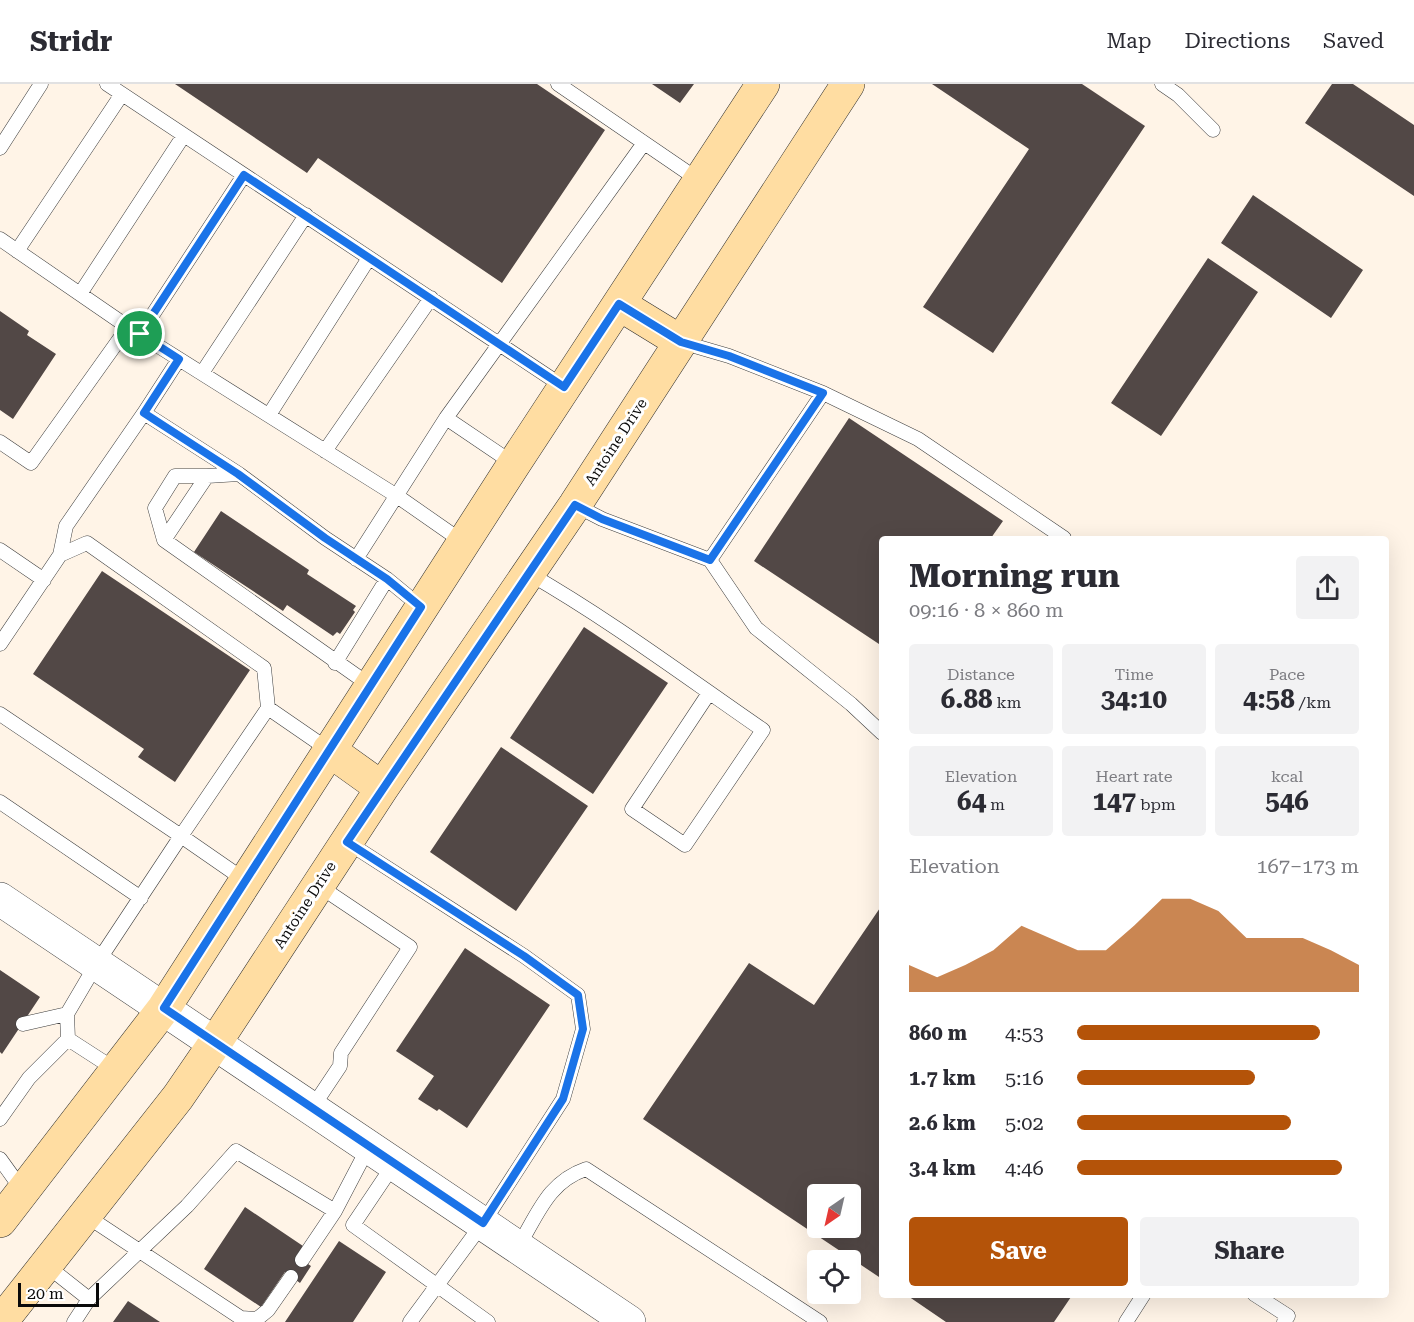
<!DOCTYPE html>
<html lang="en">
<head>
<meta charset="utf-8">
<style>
	:root { --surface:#fff; --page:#f2f2f3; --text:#2b2b33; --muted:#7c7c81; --line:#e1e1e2; --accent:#b45309 }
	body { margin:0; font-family:"Roboto Serif",serif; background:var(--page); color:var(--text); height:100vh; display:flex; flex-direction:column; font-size:22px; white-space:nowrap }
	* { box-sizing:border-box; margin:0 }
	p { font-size:20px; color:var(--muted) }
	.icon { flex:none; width:33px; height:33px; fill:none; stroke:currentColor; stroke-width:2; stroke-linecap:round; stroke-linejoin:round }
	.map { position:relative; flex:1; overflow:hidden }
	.sheet { position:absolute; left:879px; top:452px; width:510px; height:762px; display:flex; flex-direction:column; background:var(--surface); border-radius:6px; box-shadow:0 6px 24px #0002 }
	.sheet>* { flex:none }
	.needle { width:39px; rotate:214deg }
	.tools { position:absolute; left:807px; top:1100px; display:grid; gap:12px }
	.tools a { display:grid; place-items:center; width:54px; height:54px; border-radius:6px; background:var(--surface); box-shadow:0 6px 24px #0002; font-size:30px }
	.scale { position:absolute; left:18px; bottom:15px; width:81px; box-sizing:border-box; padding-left:6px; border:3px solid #0a0a0a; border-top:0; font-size:16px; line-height:21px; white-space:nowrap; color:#0a0a0a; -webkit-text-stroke:4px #fff; paint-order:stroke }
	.pin { position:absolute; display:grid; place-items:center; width:51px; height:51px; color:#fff; margin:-26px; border:3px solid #fff; border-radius:50%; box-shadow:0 2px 6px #0007 }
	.round { display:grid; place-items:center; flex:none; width:63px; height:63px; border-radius:6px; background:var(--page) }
	.head { display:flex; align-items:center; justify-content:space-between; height:102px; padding:0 30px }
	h1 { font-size:33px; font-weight:700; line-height:45px }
	.metrics { display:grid; grid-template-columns:repeat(3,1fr); gap:9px; height:102px; padding:6px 30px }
	.metrics div { display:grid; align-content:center; border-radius:6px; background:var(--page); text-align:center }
	.metrics b { font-size:26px; font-weight:700 }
	.metrics small { font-size:16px; font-weight:400 }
	.metrics p { font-size:16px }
	.chart { height:168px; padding:12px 30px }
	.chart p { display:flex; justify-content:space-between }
	.chart svg { width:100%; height:108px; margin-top:6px; fill:var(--accent); opacity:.7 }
	.action { display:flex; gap:12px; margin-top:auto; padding:12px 30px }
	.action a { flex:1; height:69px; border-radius:6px; background:var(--accent); color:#fff; font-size:24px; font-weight:700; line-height:69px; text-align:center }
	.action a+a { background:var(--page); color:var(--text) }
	ul { padding:0 30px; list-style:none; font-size:20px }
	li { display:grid; grid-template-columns:96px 72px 1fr; align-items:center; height:45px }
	li i { height:15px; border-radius:8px; background:var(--accent) }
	header { display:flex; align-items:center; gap:36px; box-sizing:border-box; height:84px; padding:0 30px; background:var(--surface); border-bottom:2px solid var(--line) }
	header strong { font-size:28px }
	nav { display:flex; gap:33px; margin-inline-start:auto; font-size:21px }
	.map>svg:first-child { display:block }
	.building { fill:#524846; fill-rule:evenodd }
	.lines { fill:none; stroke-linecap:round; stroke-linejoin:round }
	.service-casing { stroke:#3d3d3d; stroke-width:15 }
	.tertiary-casing { stroke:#3d3d3d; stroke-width:34 }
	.secondary-casing { stroke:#2c2c2c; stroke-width:34 }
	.service { stroke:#fff; stroke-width:14 }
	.tertiary { stroke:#fff; stroke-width:33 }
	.secondary { stroke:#ffdda2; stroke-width:33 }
	.route-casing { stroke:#fff; stroke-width:12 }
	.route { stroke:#1a73e8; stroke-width:8 }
	.labels { text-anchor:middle; stroke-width:6; stroke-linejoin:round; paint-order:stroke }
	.street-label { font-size:15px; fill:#0a0a0a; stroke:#fff }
</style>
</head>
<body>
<header>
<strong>Stridr</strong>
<nav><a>Map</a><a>Directions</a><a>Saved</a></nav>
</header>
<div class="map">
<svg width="1414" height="1238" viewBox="0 0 1414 1238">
	<rect width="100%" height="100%" fill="#fff4e7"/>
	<path class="building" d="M175 0H537L605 46 502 199 318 74 307 89Z
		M652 0H694L680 19Z
		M932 0H1082L1145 42 993 269 923 223 1029 65Z
		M1332 0H1353L1414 41V112L1305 39Z
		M1253 111 1363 186 1331 234 1221 159Z
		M1208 174 1258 208 1161 352 1111 319Z
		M0 227 29 247 27 251 56 270 13 335 0 326Z
		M849 334 1003 437 991 454H882V562L754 477Z
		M221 427 309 486 307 490 356 522 353 526 355 528 340 550 337 548 333 552 287 521 283 527 194 468Z
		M102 487 250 586 175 698 138 673 144 665 33 590Z
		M584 543 668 599 593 710 510 654Z
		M501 663 588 722 516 827 430 768Z
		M882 821V1195L643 1035 749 879 814 921ZM818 1110H850V1143H818Z
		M465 864 550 921 467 1044 439 1025 437 1027 418 1015 434 992 396 967Z
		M0 886 40 913 2 970 0 968Z
		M245 1123 303 1162 296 1172 311 1182 300 1199 285 1188 261 1223 204 1185Z
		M339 1157 386 1188 353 1238H285Z
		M905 1210H1073L1054 1238H946Z
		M128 1217 160 1238H113Z"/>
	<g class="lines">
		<defs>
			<path id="service" d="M107 0 564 303
				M558 0 700 97
				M1162 0 1178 11 1213 46
				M0 64 41 0
				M0 155 128 243 397 412 463 458
				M17 167 122 10
				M80 210 184 51
				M140 250 244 91
				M681 258 729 272 823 309 918 355 1064 454
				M179 275 144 329 239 390 325 454 387 495 421 523
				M202 289 306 131
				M269 331 369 174
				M0 358 31 379 128 243
				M325 367 431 214
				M514 380 446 334 644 59
				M239 390 207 392 164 456 371 602
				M575 421 602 435 710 476 756 544 851 620 882 649
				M164 456 155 424 175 392H207
				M0 466 44 496
				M60 471 87 459 264 584 268 624
				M356 475 446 334
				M710 476 823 309
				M528 489C610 536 686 593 763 646L685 761 632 725 709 609
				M0 560 60 471 66 442 144 329
				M335 579 387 495
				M0 630 181 752 268 624 329 666
				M0 718 141 814
				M347 758 524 872 578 911 583 945 563 1015 483 1139 410 1238
				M23 940 67 930
				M68 955 67 930 97 879 181 752 246 797
				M312 1024 340 982 341 969 410 863 319 802
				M0 1035 29 994 68 955 116 986
				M0 1075 23 1107
				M394 1080 353 1141 488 1238
				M85 1131 241 1234 257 1235 268 1226 291 1193
				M518 1163C538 1130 548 1098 586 1085L820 1238
				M302 1176 335 1127 369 1062
				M46 1181 89 1215 74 1238
				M1254 1210 1288 1232 1284 1238
				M89 1215 187 1122 236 1067 335 1127
				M1126 1238 1144 1210"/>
			<path id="tertiary" d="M0 815 629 1238"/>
			<path id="secondary" d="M619 220 681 258
				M329 666 382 704
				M0 1137 164 924 514 380 763 0
				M1 1238 178 1013 215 959 382 704 575 421 848 0"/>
		</defs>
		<use href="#service" class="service-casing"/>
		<use href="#tertiary" class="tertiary-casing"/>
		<use href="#secondary" class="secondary-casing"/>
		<use href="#service" class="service"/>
		<use href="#tertiary" class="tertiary"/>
		<use href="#secondary" class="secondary"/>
	</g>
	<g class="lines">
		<defs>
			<path id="route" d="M244 91 564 303 619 220 681 258 729 272 823 309 710 476 602 435 575 421 347 758 524 872 578 911 583 945 563 1015 483 1139 164 924 421 523 387 495 325 454 238 390 144 329 179 275 140 250Z"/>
		</defs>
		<use href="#route" class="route-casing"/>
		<use href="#route" class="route"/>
	</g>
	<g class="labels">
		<g class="street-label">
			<text transform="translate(616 358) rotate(-57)" y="5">Antoine Drive</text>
			<text transform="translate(305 821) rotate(-57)" y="5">Antoine Drive</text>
		</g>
	</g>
</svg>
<div class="tools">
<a><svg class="needle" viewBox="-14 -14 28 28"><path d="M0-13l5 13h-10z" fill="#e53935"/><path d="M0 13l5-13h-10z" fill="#7c7c81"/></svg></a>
<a><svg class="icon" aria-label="locate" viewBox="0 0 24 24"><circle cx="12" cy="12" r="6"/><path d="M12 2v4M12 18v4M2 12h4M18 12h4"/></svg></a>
</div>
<div class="scale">20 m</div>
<div class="pin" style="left:140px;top:250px;background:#1e9e55"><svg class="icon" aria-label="arrive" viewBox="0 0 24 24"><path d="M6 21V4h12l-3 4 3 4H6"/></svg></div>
<section class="sheet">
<div class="head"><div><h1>Morning run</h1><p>09:16 · 8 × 860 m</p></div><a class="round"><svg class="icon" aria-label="share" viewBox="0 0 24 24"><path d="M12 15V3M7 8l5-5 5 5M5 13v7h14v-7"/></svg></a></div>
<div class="metrics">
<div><p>Distance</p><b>6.88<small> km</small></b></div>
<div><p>Time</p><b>34:10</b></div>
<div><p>Pace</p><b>4:58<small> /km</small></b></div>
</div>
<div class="metrics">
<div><p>Elevation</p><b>64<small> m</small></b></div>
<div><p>Heart rate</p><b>147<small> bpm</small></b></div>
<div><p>kcal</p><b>546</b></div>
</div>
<div class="chart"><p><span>Elevation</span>167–173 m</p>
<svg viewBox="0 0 160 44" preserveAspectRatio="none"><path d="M0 44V33L10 38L20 33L30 27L40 17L50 22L60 27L70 27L80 17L90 6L100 6L110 11L120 22L130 22L140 22L150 27L160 33V44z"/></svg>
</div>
<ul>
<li><b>860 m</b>4:53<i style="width:86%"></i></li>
<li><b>1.7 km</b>5:16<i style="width:63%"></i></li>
<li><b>2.6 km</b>5:02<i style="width:76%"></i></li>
<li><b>3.4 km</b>4:46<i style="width:94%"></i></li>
</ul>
<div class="action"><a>Save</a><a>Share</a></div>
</section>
</div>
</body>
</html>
